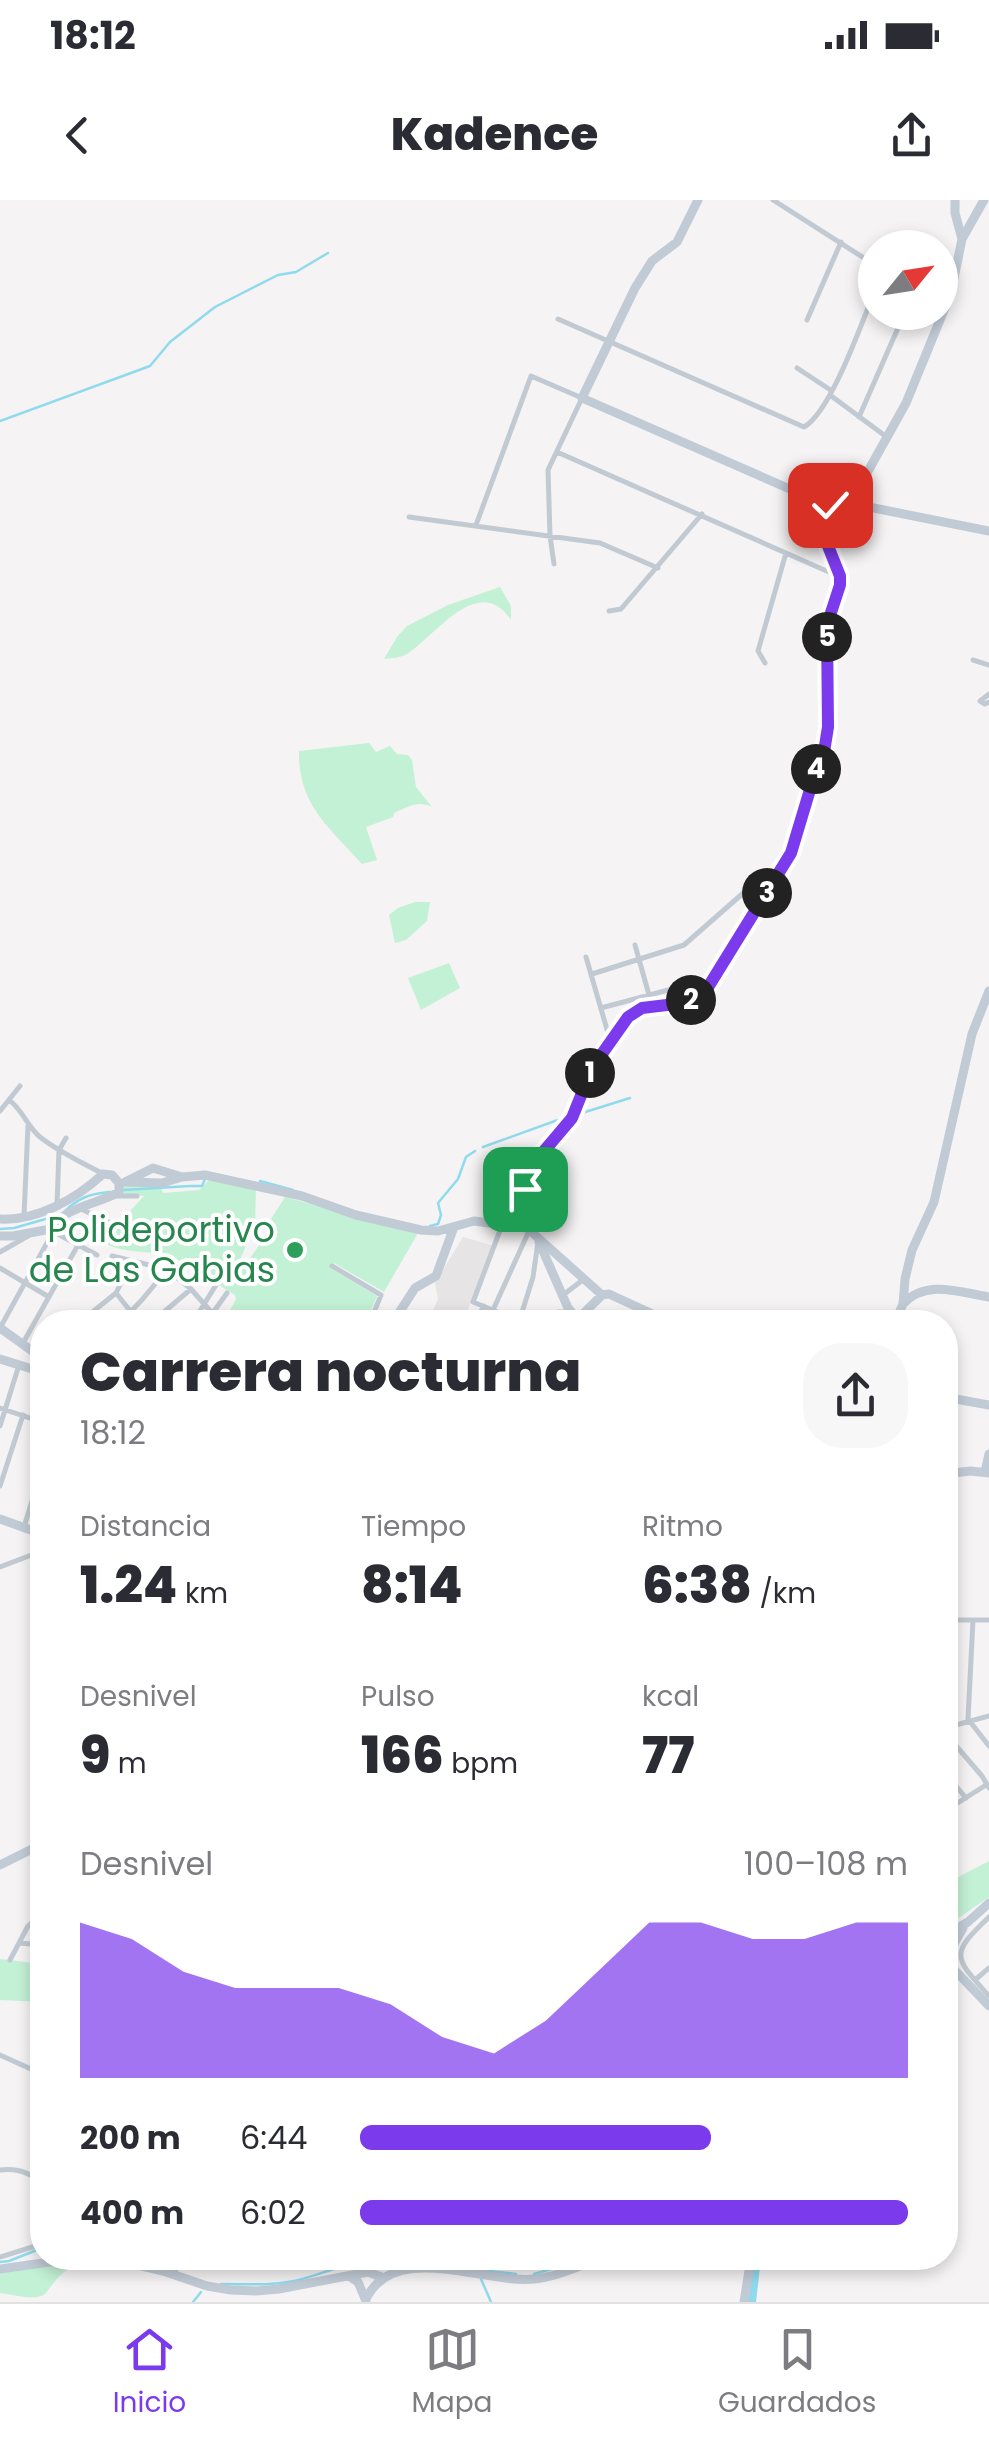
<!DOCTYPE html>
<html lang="es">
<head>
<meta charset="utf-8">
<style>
	:root { --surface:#fff; --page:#f7f7f7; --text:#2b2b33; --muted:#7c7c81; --line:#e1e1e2; --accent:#7c3aed }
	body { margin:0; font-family:Poppins,sans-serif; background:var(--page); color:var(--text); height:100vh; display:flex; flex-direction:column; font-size:38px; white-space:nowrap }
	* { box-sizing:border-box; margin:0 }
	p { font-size:32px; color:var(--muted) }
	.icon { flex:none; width:55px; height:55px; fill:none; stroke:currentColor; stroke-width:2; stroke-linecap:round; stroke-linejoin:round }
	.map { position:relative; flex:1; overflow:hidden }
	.drawer { position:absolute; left:30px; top:1110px; width:928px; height:960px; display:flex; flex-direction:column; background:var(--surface); border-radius:40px; box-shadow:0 5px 15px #0003 }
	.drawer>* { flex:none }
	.needle { width:65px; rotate:60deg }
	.tools { position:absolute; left:858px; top:30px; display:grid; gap:20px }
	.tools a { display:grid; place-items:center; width:100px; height:100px; border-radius:50%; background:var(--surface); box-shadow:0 5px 15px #0003; font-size:50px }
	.pin { position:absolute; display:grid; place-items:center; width:85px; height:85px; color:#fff; margin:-42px; border-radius:20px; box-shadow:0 5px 15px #0006 }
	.km { position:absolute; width:50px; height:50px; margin:-25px; border-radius:50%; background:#222; color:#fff; font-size:28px; line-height:50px; text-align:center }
	.round { display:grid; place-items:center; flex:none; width:105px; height:105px; border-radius:40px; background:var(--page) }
	.headline { display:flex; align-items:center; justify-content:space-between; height:170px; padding:0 50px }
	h1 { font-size:55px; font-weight:800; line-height:75px }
	.metrics { display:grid; grid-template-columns:repeat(3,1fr); gap:15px; height:170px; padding:10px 50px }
	.metrics div { display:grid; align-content:center }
	.metrics b { font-size:50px; font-weight:800 }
	.metrics small { font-size:28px; font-weight:400 }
	.metrics p { font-size:28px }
	.chart { height:280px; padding:20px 50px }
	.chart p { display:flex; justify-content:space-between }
	.chart svg { width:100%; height:180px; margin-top:10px; fill:var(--accent); opacity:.7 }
	ul { padding:0 50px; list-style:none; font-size:32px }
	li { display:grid; grid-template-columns:160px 120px 1fr; align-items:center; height:75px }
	li i { height:25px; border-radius:12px; background:var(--accent) }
	.status { display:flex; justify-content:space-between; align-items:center; height:70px; padding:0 50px; background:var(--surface); direction:ltr }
	.status svg { height:28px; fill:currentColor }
	header { display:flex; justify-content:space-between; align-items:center; height:130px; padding:0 50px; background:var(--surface); font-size:45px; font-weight:800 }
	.tab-bar { display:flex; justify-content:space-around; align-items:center; height:140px; border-top:2px solid var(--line); background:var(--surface); font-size:28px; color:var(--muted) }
	.tab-bar a { display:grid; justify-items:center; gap:5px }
	.tab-bar .active { color:var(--accent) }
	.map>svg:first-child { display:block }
	.education { fill:#e6e4e5 }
	.green { fill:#c3f1d5 }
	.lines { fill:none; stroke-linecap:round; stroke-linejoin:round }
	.stream { stroke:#90daee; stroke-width:2.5 }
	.river { stroke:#90daee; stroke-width:8 }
	.street { stroke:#c1cad2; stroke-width:5 }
	.secondary { stroke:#c1cbd6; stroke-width:9 }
	.route-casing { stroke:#fff; stroke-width:20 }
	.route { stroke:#7c3aed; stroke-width:12 }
	.leisure-dot { fill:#2e9e5b; stroke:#fff; stroke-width:4 }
	.labels { text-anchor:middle; stroke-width:8; stroke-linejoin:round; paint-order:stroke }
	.leisure-label { font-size:35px; fill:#27864d; stroke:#fff; text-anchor:end }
</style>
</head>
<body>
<div class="status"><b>18:12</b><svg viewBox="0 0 49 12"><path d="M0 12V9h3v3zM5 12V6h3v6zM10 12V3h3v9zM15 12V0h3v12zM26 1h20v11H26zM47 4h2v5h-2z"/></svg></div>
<header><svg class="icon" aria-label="back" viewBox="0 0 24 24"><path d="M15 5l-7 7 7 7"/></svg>Kadence<svg class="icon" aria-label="share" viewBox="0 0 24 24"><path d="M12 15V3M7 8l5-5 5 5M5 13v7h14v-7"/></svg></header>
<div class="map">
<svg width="989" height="2102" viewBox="0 0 989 2102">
	<rect width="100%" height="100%" fill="#f5f3f3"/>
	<path class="education" d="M463 1037 494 1046 466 1114 462 1122H428L438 1099 435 1083Z"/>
	<path class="green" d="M500 387 511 406V420C479 372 437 434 407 454 401 458 391 458 384 459L397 437 407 426 448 405Z
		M369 543 376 552 390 546 397 554 408 555 412 560 416 587 432 607C418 600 408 607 394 613L393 617 366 627 377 660 362 664C329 627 298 605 299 551Z
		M415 702H430L427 721 406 740 395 743 389 715 398 708Z
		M449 763 460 788 421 810 408 778Z
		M209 980 256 988 255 1024 240 1060 246 1064 273 1025 271 1019 285 997 418 1033 384 1092 334 1063 330 1068 377 1096 366 1122H224L236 1099 235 1095C213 1082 189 1062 165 1055 144 1050 120 1054 102 1041L144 996 122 994V986L160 984 163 993 199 990Z
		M989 1661V1697L960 1717 945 1725V1684Z
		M0 1759 42 1764V1802L0 1800Z
		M92 2059 93 2063C74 2063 63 2070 52 2085 48 2089 46 2095 41 2096 31 2100 11 2094 0 2093V2072Z"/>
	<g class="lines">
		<path class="stream" d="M0 221 150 166 170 142 215 107 278 75 296 72 328 53
			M582 913 630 898
			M483 947 566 917
			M260 981 293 990
			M124 990 190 986H202L205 979
			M64 1012C78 998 89 994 109 992
			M430 1026 438 1024 441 1015 438 1003 458 979 466 957 475 951
			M0 1029 14 1028 49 1018
			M153 2060 177 2071
			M0 2062 9 2061 42 2048
			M371 2063 440 2064
			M489 2071 516 2074
			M534 2074 590 2058
			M481 2079 491 2102
			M221 2084C246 2084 269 2086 294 2081 318 2076 340 2064 364 2063
			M193 2102 201 2092"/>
		<path class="river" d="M752 2102 756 2067 760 2058"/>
		<path class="street" d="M773 0 875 65
			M558 119 804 227C831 212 862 122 875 90
			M807 120 841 42
			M797 168 832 191
			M830 195 888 238
			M859 217 905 112
			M557 252 838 376
			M409 317 600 343 658 368
			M476 325 531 176 582 198 548 270 550 336 554 364
			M609 411 621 409 702 314
			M973 460 989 465
			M765 463 758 451 786 353
			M989 494 980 501 985 504 989 502
			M635 745 649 795
			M586 757 608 833 612 836
			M592 774 684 745 749 688 763 698
			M601 808 713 778
			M9 900C22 909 27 926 40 937 59 952 81 962 103 974
			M0 911 20 886
			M117 996H137
			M57 1005 59 950 66 938
			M81 1009 119 1027
			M24 1016 28 925
			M502 1025 473 1102 519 1121
			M52 1031 97 1055
			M0 1052 28 1036
			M112 1056 166 1069 191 1089 220 1122
			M332 1066 381 1095 370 1122
			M0 1068 49 1097
			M116 1093 139 1122
			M563 1095 584 1079
			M493 1110 529 1031
			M212 1114 227 1093
			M80 1122 116 1093 132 1061
			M119 1122C140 1105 157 1083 172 1060
			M152 1122 191 1089
			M193 1122 216 1085
			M475 1122 484 1106
			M519 1122 533 1077 538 1042
			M0 1128 53 1032
			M23 1143 78 1045
			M0 1208 42 1222
			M0 1226 19 1165
			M0 1286 23 1215
			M24 1327 42 1268
			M0 1367 42 1351
			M36 1376 42 1380
			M945 1420H989
			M973 1420 968 1519 989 1546
			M38 1421 42 1408
			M945 1528 989 1516
			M945 1533 982 1576 989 1588
			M945 1573 966 1598
			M945 1611 986 1585
			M989 1717C949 1755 954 1757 989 1796
			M19 1743 42 1745
			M10 1760 28 1726 42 1713
			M975 1780 989 1768
			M0 1855 42 1874
			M0 1970C17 1968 31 1972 42 1985
			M0 2057 42 2044
			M485 2074 488 2058"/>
		<path class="secondary" d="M698 0 677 42 652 61 635 88 582 198 815 300 830 305 848 304
			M955 0V13L962 39
			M852 300 906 203 951 93 962 39 984 0
			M854 304 989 331
			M125 982 153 968 182 977
			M126 982 162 983 182 977 205 975 302 996 356 1015 421 1030 438 1031 474 1021 527 1028 602 1095 609 1094 670 1122
			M0 1019C37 1021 76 999 103 974L112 975 119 983V992C98 1004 64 1007 51 1029L13 1036H0
			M527 1028 522 1003 532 968 572 918 591 868 620 825 635 811 641 808 675 804 702 797 791 653 815 573 823 552 828 527 827 425 840 385V377L818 321 815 300
			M539 1042 568 1108 573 1114 580 1117
			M903 1104C926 1079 959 1092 989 1097
			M580 1117 602 1095
			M393 1122 415 1088 436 1076 454 1027
			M545 1122 558 1114H573
			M895 1122 903 1104 905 1079 912 1050 934 1002 972 834 989 791
			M0 1128 42 1158
			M0 1159 42 1172
			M945 1197 989 1205
			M985 1272 989 1254
			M945 1274 970 1271 989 1273
			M0 1319 42 1334
			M0 1665 42 1644
			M945 1735 968 1722 989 1703
			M945 1756 950 1751 963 1728
			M945 1760 989 1806
			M108 2058 163 2071 207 2086 231 2090 256 2091 279 2089 368 2072 384 2078
			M140 2058 156 2067
			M0 2069 78 2058
			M349 2076 358 2082 366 2101
			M366 2099C395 2040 483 2084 534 2079 557 2077 581 2065 602 2058
			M744 2102 751 2058"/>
	</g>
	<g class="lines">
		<defs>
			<path id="route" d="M525 989 539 957 572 918 592 868 628 817 642 808 675 804 702 797 791 653 815 573 824 552 828 527 827 425 840 385V376L818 321 815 300 830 305"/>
		</defs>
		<use href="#route" class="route-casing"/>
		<use href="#route" class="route"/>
	</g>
	<circle class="leisure-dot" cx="295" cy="1050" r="10"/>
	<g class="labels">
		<g class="leisure-label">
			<text x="275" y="1042">Polideportivo<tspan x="275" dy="40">de Las Gabias</tspan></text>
		</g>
	</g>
</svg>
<div class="tools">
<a><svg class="needle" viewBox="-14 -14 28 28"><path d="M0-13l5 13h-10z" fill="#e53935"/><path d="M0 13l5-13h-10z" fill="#7c7c81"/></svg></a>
</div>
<div class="pin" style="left:525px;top:989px;background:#1e9e55"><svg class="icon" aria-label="arrive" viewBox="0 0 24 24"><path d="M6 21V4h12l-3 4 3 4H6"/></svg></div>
<div class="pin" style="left:830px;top:305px;background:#d93025"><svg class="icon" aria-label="check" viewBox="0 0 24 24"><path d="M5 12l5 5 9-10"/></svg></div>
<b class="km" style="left:590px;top:873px">1</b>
<b class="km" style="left:691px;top:800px">2</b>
<b class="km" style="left:767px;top:693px">3</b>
<b class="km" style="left:816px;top:569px">4</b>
<b class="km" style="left:827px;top:437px">5</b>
<section class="drawer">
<div class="headline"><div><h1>Carrera nocturna</h1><p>18:12</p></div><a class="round"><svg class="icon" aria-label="share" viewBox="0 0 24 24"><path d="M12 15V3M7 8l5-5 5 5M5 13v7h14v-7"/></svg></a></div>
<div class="metrics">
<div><p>Distancia</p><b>1.24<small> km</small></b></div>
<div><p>Tiempo</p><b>8:14</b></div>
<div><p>Ritmo</p><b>6:38<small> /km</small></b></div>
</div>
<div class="metrics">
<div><p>Desnivel</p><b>9<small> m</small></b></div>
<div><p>Pulso</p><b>166<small> bpm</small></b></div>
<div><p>kcal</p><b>77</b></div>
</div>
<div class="chart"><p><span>Desnivel</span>100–108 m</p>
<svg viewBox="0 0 160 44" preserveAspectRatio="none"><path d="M0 44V6L10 10L20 18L30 22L40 22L50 22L60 26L70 34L80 38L90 30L100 18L110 6L120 6L130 10L140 10L150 6L160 6V44z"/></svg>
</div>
<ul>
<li><b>200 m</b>6:44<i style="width:64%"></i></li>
<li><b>400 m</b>6:02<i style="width:100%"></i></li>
</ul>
</section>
</div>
<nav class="tab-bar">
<a class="active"><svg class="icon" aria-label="home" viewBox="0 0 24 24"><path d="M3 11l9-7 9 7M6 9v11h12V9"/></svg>Inicio</a>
<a><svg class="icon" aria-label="map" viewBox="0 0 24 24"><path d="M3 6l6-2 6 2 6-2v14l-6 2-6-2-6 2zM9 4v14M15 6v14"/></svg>Mapa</a>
<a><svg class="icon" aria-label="saved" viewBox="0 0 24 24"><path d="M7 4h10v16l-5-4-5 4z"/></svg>Guardados</a>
</nav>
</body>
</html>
